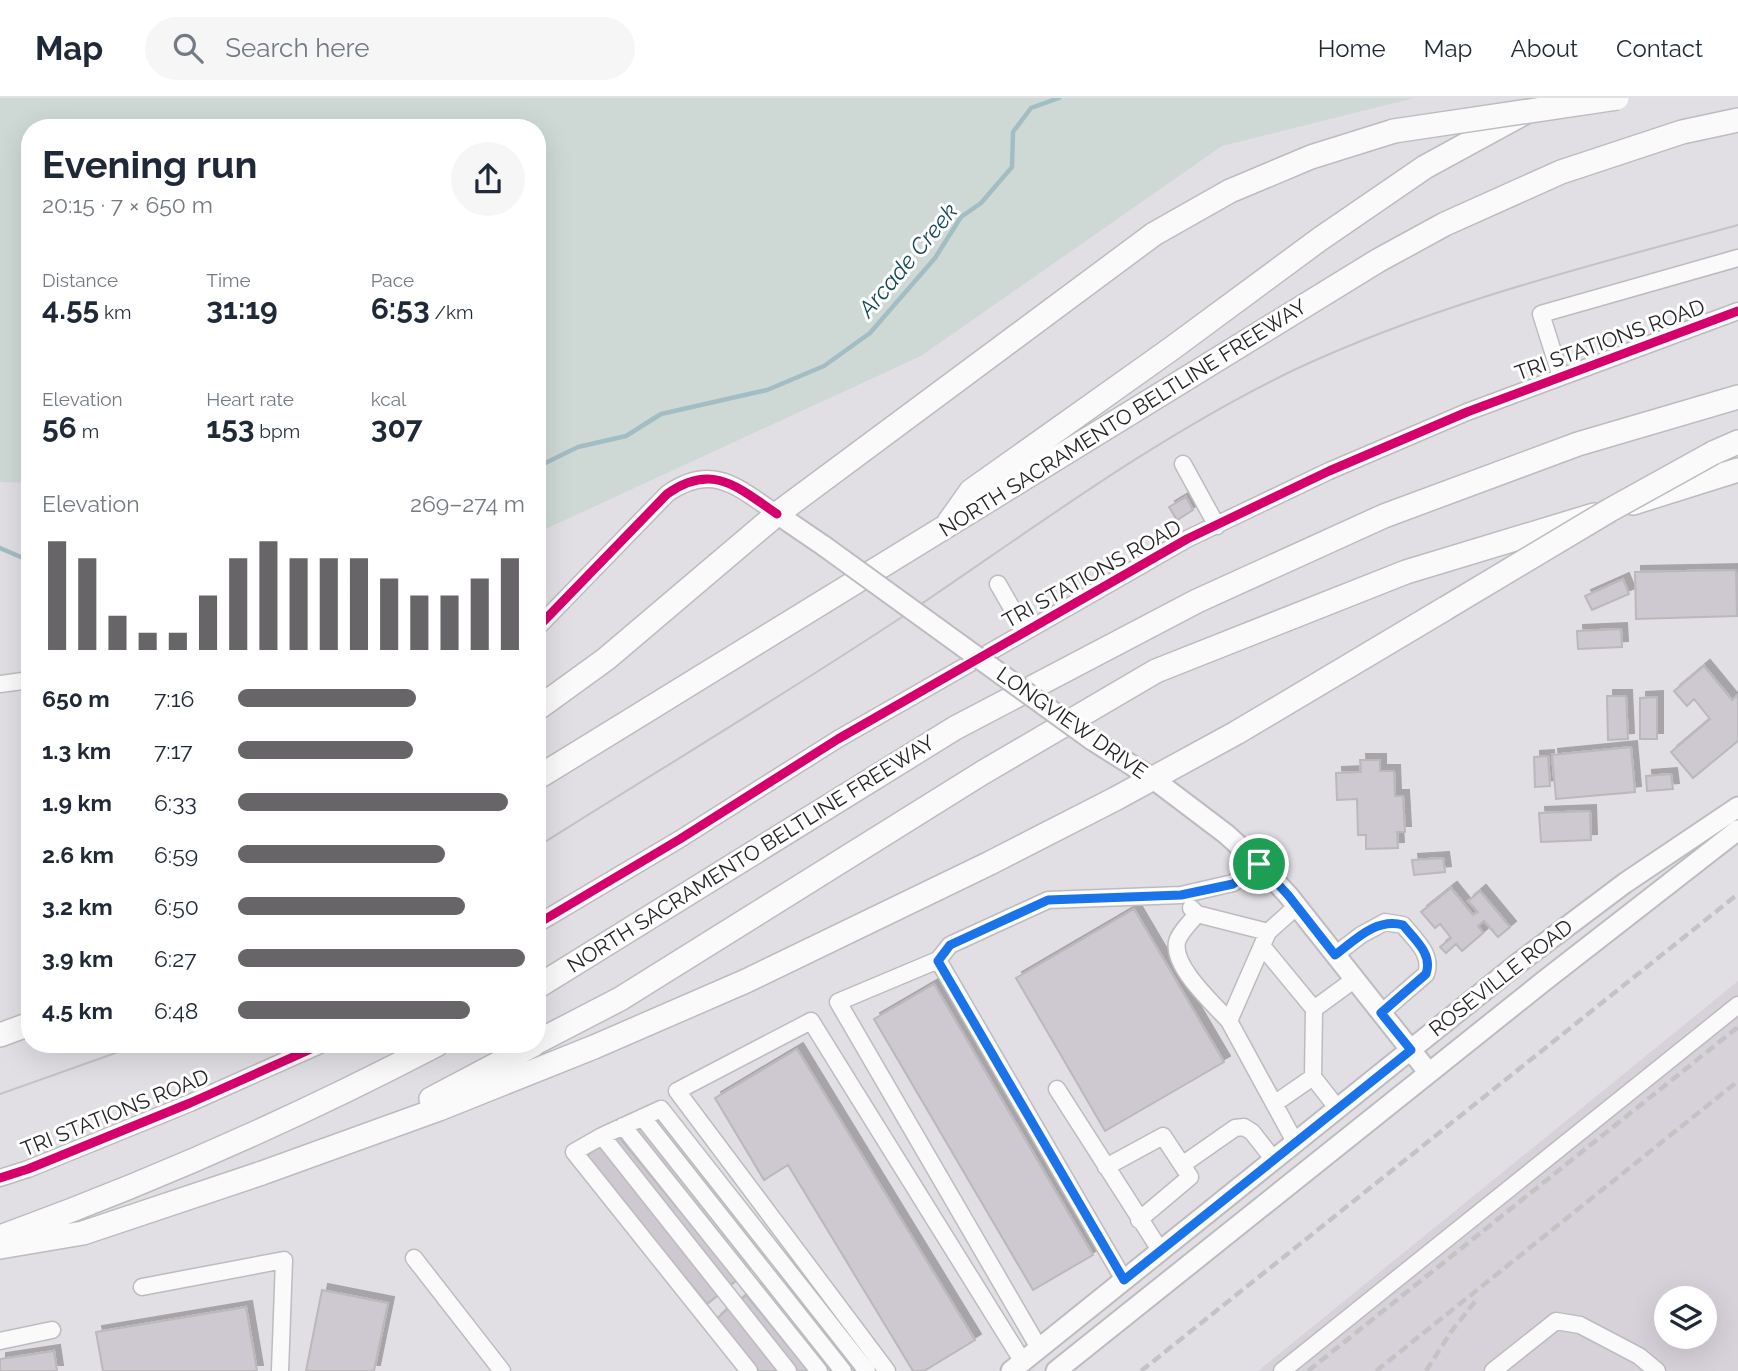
<!DOCTYPE html>
<html lang="en">
<head>
<meta charset="utf-8">
<style>
	:root { --surface:#fff; --page:#f6f6f7; --text:#1f2937; --muted:#747a83; --line:#e0e1e3; --accent:#676568 }
	body { margin:0; font-family:Raleway,sans-serif; background:var(--page); color:var(--text); height:100vh; display:flex; flex-direction:column; font-size:26px; white-space:nowrap }
	* { box-sizing:border-box; margin:0 }
	p { font-size:23px; color:var(--muted) }
	.icon { flex:none; width:38px; height:38px; fill:none; stroke:currentColor; stroke-width:2; stroke-linecap:round; stroke-linejoin:round }
	.map { position:relative; flex:1; overflow:hidden }
	.side { position:absolute; left:21px; top:21px; width:525px; height:934px; display:flex; flex-direction:column; background:var(--surface); border-radius:28px; box-shadow:0 7px 28px #0002 }
	.side>* { flex:none }
	.tools { position:absolute; left:1654px; top:1188px; display:grid; gap:14px }
	.tools a { display:grid; place-items:center; width:63px; height:63px; border-radius:50%; background:var(--surface); box-shadow:0 7px 28px #0002; font-size:35px }
	.pin { position:absolute; display:grid; place-items:center; width:60px; height:60px; color:#fff; margin:-30px; border:4px solid #fff; border-radius:50%; box-shadow:0 2px 7px #0007 }
	.round { display:grid; place-items:center; flex:none; width:74px; height:74px; border-radius:37px; background:var(--page) }
	.overview { display:flex; align-items:center; justify-content:space-between; height:119px; padding:0 21px }
	h1 { font-size:38px; font-weight:700; line-height:52px }
	.metrics { display:grid; grid-template-columns:repeat(3,1fr); gap:10px; height:119px; padding:7px 21px }
	.metrics div { display:grid; align-content:center }
	.metrics b { font-size:30px; font-weight:700 }
	.metrics small { font-size:19px; font-weight:400 }
	.metrics p { font-size:19px }
	.chart { height:196px; padding:14px 21px }
	.chart p { display:flex; justify-content:space-between }
	.chart svg { width:100%; height:126px; margin-top:7px; stroke:var(--accent); stroke-width:6 }
	ul { padding:0 21px; list-style:none; font-size:23px }
	li { display:grid; grid-template-columns:112px 84px 1fr; align-items:center; height:52px }
	li i { height:18px; border-radius:9px; background:var(--accent) }
	header { display:flex; align-items:center; gap:42px; box-sizing:border-box; height:98px; padding:0 35px; background:var(--surface); border-bottom:2px solid var(--line) }
	header strong { font-size:33px }
	nav { display:flex; gap:38px; margin-inline-start:auto; font-size:24px }
	.search { width:490px; height:63px; background:var(--page); display:flex; align-items:center; gap:18px; box-sizing:border-box; padding:0 24px; border-radius:38px; color:var(--muted); font-size:26px }
	.map>svg:first-child { display:block }
	.built { fill:#d7d1da; fill-rule:evenodd }
	.green { fill:#ced9d5 }
	.lines { fill:none; stroke-linecap:round; stroke-linejoin:round }
	.stream { stroke:#a3bdc4; stroke-width:4.5 }
	.building { fill:#cec8d0; stroke:#bab8bb; stroke-width:2; filter:url(#shadow) }
	.minor-casing { stroke:#bdbbbf; stroke-width:19 }
	.major-casing { stroke:#bdbbbf; stroke-width:23 }
	.highway-casing { stroke:#bdbbbf; stroke-width:26 }
	.minor { stroke:#fbfafb; stroke-width:16 }
	.major { stroke:#fbfafb; stroke-width:19 }
	.highway { stroke:#fbfafb; stroke-width:23 }
	.tram { stroke:#c3c3c4; stroke-width:2 }
	.rail { stroke:#c3c3c4; stroke-width:4.5; stroke-dasharray:10 5; stroke-linecap:butt }
	.major-bridge-casing { stroke:#bdbbbf; stroke-width:23; stroke-linecap:butt }
	.highway-bridge-casing { stroke:#bdbbbf; stroke-width:26; stroke-linecap:butt }
	.major-bridge { stroke:#fbfafb; stroke-width:19 }
	.highway-bridge { stroke:#fbfafb; stroke-width:23 }
	.cycleway-casing { stroke:#fff; stroke-width:13 }
	.cycleway { stroke:#d6006c; stroke-width:9 }
	.route-casing { stroke:#fff; stroke-width:14 }
	.route { stroke:#1a73e8; stroke-width:9 }
	.labels { text-anchor:middle; stroke-width:6; stroke-linejoin:round; paint-order:stroke }
	.street-label { font-size:21px; fill:#252426; stroke:#fff }
	.water-label { font-size:23px; font-style:italic; fill:#104954; stroke:#fff }
</style>
</head>
<body>
<header>
<strong>Map</strong>
<div class="search"><svg class="icon" aria-label="search" viewBox="0 0 24 24"><circle cx="10" cy="10" r="6"/><path d="M15 15l6 6"/></svg>Search here</div>
<nav><a>Home</a><a>Map</a><a>About</a><a>Contact</a></nav>
</header>
<div class="map">
<svg width="1738" height="1273" viewBox="0 0 1738 1273">
	<defs>
		<filter id="shadow"><feDropShadow dx="6" dy="-6" stdDeviation="0" flood-color="#0004"/></filter>
	</defs>
	<rect width="100%" height="100%" fill="#e2dfe4"/>
	<path class="built" d="M1738 883V1273H1258ZM1666 1200H1704V1239H1666Z"/>
	<path class="green" d="M0 0H1414L1222 48 921 258 537 435V30H30V385L0 384Z"/>
	<g class="lines">
		<path class="stream" d="M537 369 578 349 626 338 661 316 767 292 824 268 870 235 935 160 961 119 981 105 1012 69 1013 34 1031 10 1059 0
			M0 450 30 463"/>
	</g>
	<path class="building" d="M1186 399 1193 412 1177 422 1169 409Z
		M1736 472 1737 518 1636 521 1635 474Z
		M1623 481 1629 496 1592 512 1585 498Z
		M1621 531 1622 549 1578 551 1577 533Z
		M1704 568 1732 602 1738 597V643L1693 680 1671 654 1710 621 1694 601 1687 608 1674 593Z
		M1607 598H1626L1628 641 1608 642Z
		M1657 599V641H1640V600Z
		M1631 649 1635 694 1556 701 1552 657Z
		M1548 658 1550 688 1535 689 1534 659Z
		M1360 662H1380V673H1394L1395 698H1403L1405 734H1397L1398 750 1366 751V737H1358L1357 701 1337 702 1336 675 1361 674Z
		M1671 676 1673 691 1647 693 1646 678Z
		M1590 713 1591 742 1541 744 1539 715Z
		M1443 760 1445 774 1414 777 1412 762Z
		M1451 790 1473 817 1478 814 1468 803 1480 793 1510 829 1498 839 1484 823 1478 828 1483 835 1462 853 1456 846 1446 855 1440 849 1451 840 1440 826 1435 830 1421 814Z
		M1134 811 1224 964 1105 1033 1016 880Z
		M934 886 1093 1157 1033 1192 874 921Z
		M797 951 975 1242 924 1273H913L788 1067 764 1082 715 1000Z
		M662 1020 772 1154 762 1162 653 1028Z
		M643 1027 757 1167 747 1174 634 1035Z
		M619 1039 737 1182 728 1189 610 1047Z
		M601 1046 722 1194 707 1206 586 1059Z
		M781 1169 867 1273H851L772 1177Z
		M766 1181 841 1273H826L757 1189Z
		M322 1192 388 1205 374 1273H306Z
		M746 1197 809 1273H793L737 1205Z
		M246 1209 257 1273H103L96 1234Z
		M730 1209 783 1273H758L715 1222Z
		M54 1253 57 1273H0V1261Z"/>
	<g class="lines">
		<defs>
			<path id="minor" d="M1561 279 1541 216 1738 160
				M1183 366 1217 428
				M998 486 1025 533
				M537 530 667 396C712 364 738 389 777 416
				M0 586 30 582
				M1191 810 1197 816 1268 834
				M1197 816C1191 824 1179 835 1177 844 1172 869 1214 906 1229 923
				M537 826 680 741 838 641 1187 441 1329 373 1467 314 1738 213
				M1262 848 1314 911 1313 979 1338 1011
				M1335 857 1361 837 1385 824 1403 827C1415 842 1433 856 1426 876L1381 915
				M938 862 950 847 1048 802 1181 797 1233 785 1259 766
				M1314 911 1355 881
				M1057 991 1160 1152
				M1274 1006 1313 979
				M643 1020 843 1273
				M623 1028 819 1273
				M602 1038 788 1273
				M1295 1044 1229 923 1268 834 1297 808
				M1182 1067 1235 1030 1244 1029 1252 1034 1274 1062
				M1106 1069 1163 1038 1190 1079 1139 1122
				M0 1080 28 1071 190 1005 320 947
				M414 1160 502 1273
				M142 1189 284 1162 280 1273
				M0 1243 52 1232
				M1039 1250 838 904 938 862 1124 1182
				M749 1273 574 1054 602 1038 661 1011 867 1273
				M887 1273 677 993 811 923 1023 1264
				M1282 1273 1738 907
				M1493 1273 1556 1223 1580 1227 1639 1258 1657 1273"/>
			<path id="major" d="M777 416 824 448
				M1092 642 1152 680 1226 736 1259 766 1288 797 1429 975
				M1011 1273 1516 867 1625 785 1738 709
				M1056 1273 1544 883 1738 732"/>
			<path id="highway" d="M1713 355 1738 344
				M1633 405 1738 372
				M949 424 971 393 1171 251 1320 141 1425 69 1524 15
				M537 611 606 561 777 416 1154 136 1230 93 1311 59 1394 33
				M537 680 1379 162 1445 126 1561 74 1682 34 1738 22
				M537 889 955 630 1197 503 1384 418 1578 346 1738 299
				M0 937 30 926
				M537 944 620 901 982 675 1156 573 1406 474 1594 417
				M431 1001 533 947
				M3 1138C151 1084 296 1020 436 947
				M0 1149 83 1135 262 1075 439 1011 594 949 746 883 990 765 1115 701 1236 635 1446 510"/>
		</defs>
		<use href="#minor" class="minor-casing"/>
		<use href="#major" class="major-casing"/>
		<use href="#highway" class="highway-casing"/>
		<use href="#minor" class="minor"/>
		<use href="#major" class="major"/>
		<use href="#highway" class="highway"/>
		<path class="tram" d="M537 749C659 672 782 598 902 519 1030 433 1156 338 1296 271 1437 205 1589 168 1738 127
			M0 996 138 947"/>
		<path class="rail" d="M1141 1273 1738 796
			M1308 1273 1738 929
			M1376 1273 1738 983
			M1426 1273 1451 1234 1477 1201"/>
		<defs>
			<path id="major-bridge" d="M824 448 1092 642"/>
			<path id="highway-bridge" d="M1394 33 1617 0
				M1446 510 1610 412 1713 355"/>
		</defs>
		<use href="#major-bridge" class="major-bridge-casing"/>
		<use href="#highway-bridge" class="highway-bridge-casing"/>
		<use href="#major-bridge" class="major-bridge"/>
		<use href="#highway-bridge" class="highway-bridge"/>
		<defs>
			<path id="cycleway" d="M537 530 667 396C712 364 738 389 777 416
				M537 826 680 741 838 641 1187 441 1329 373 1467 314 1738 213
				M0 1080 28 1071 190 1005 320 947"/>
		</defs>
		<use href="#cycleway" class="cycleway-casing"/>
		<use href="#cycleway" class="cycleway"/>
	</g>
	<g class="lines">
		<defs>
			<path id="route" d="M1259 766 1288 797 1335 857C1355 842 1377 819 1403 827 1415 842 1433 856 1426 876L1381 915 1411 952 1124 1182 938 863 950 847 1048 802 1181 797 1233 786Z"/>
		</defs>
		<use href="#route" class="route-casing"/>
		<use href="#route" class="route"/>
	</g>
	<g class="labels">
		<g class="street-label">
			<text transform="translate(1610 242) rotate(-20)" y="7">TRI STATIONS ROAD</text>
			<text transform="translate(1123 320) rotate(-32)" y="7">NORTH SACRAMENTO BELTLINE FREEWAY</text>
			<text transform="translate(1092 476) rotate(-29)" y="7">TRI STATIONS ROAD</text>
			<text transform="translate(1072 625) rotate(35)" y="7">LONGVIEW DRIVE</text>
			<text transform="translate(751 756) rotate(-32)" y="7">NORTH SACRAMENTO BELTLINE FREEWAY</text>
			<text transform="translate(1501 880) rotate(-38)" y="7">ROSEVILLE ROAD</text>
			<text transform="translate(115 1015) rotate(-22)" y="7">TRI STATIONS ROAD</text>
		</g>
		<g class="water-label">
			<text transform="translate(908 162) rotate(-50)" y="8">Arcade Creek</text>
		</g>
	</g>
</svg>
<div class="tools">
<a><svg class="icon" aria-label="layers" viewBox="0 0 24 24"><path d="M12 4l9 5-9 5-9-5zM3 14l9 5 9-5"/></svg></a>
</div>
<div class="pin" style="left:1259px;top:766px;background:#1e9e55"><svg class="icon" aria-label="arrive" viewBox="0 0 24 24"><path d="M6 21V4h12l-3 4 3 4H6"/></svg></div>
<section class="side">
<div class="overview"><div><h1>Evening run</h1><p>20:15 · 7 × 650 m</p></div><a class="round"><svg class="icon" aria-label="share" viewBox="0 0 24 24"><path d="M12 15V3M7 8l5-5 5 5M5 13v7h14v-7"/></svg></a></div>
<div class="metrics">
<div><p>Distance</p><b>4.55<small> km</small></b></div>
<div><p>Time</p><b>31:19</b></div>
<div><p>Pace</p><b>6:53<small> /km</small></b></div>
</div>
<div class="metrics">
<div><p>Elevation</p><b>56<small> m</small></b></div>
<div><p>Heart rate</p><b>153<small> bpm</small></b></div>
<div><p>kcal</p><b>307</b></div>
</div>
<div class="chart"><p><span>Elevation</span>269–274 m</p>
<svg viewBox="0 0 160 44" preserveAspectRatio="none"><path d="M5 44V6M15 44V12M25 44V32M35 44V38M45 44V38M55 44V25M65 44V12M75 44V6M85 44V12M95 44V12M105 44V12M115 44V19M125 44V25M135 44V25M145 44V19M155 44V12"/></svg>
</div>
<ul>
<li><b>650 m</b>7:16<i style="width:62%"></i></li>
<li><b>1.3 km</b>7:17<i style="width:61%"></i></li>
<li><b>1.9 km</b>6:33<i style="width:94%"></i></li>
<li><b>2.6 km</b>6:59<i style="width:72%"></i></li>
<li><b>3.2 km</b>6:50<i style="width:79%"></i></li>
<li><b>3.9 km</b>6:27<i style="width:100%"></i></li>
<li><b>4.5 km</b>6:48<i style="width:81%"></i></li>
</ul>
</section>
</div>
</body>
</html>
